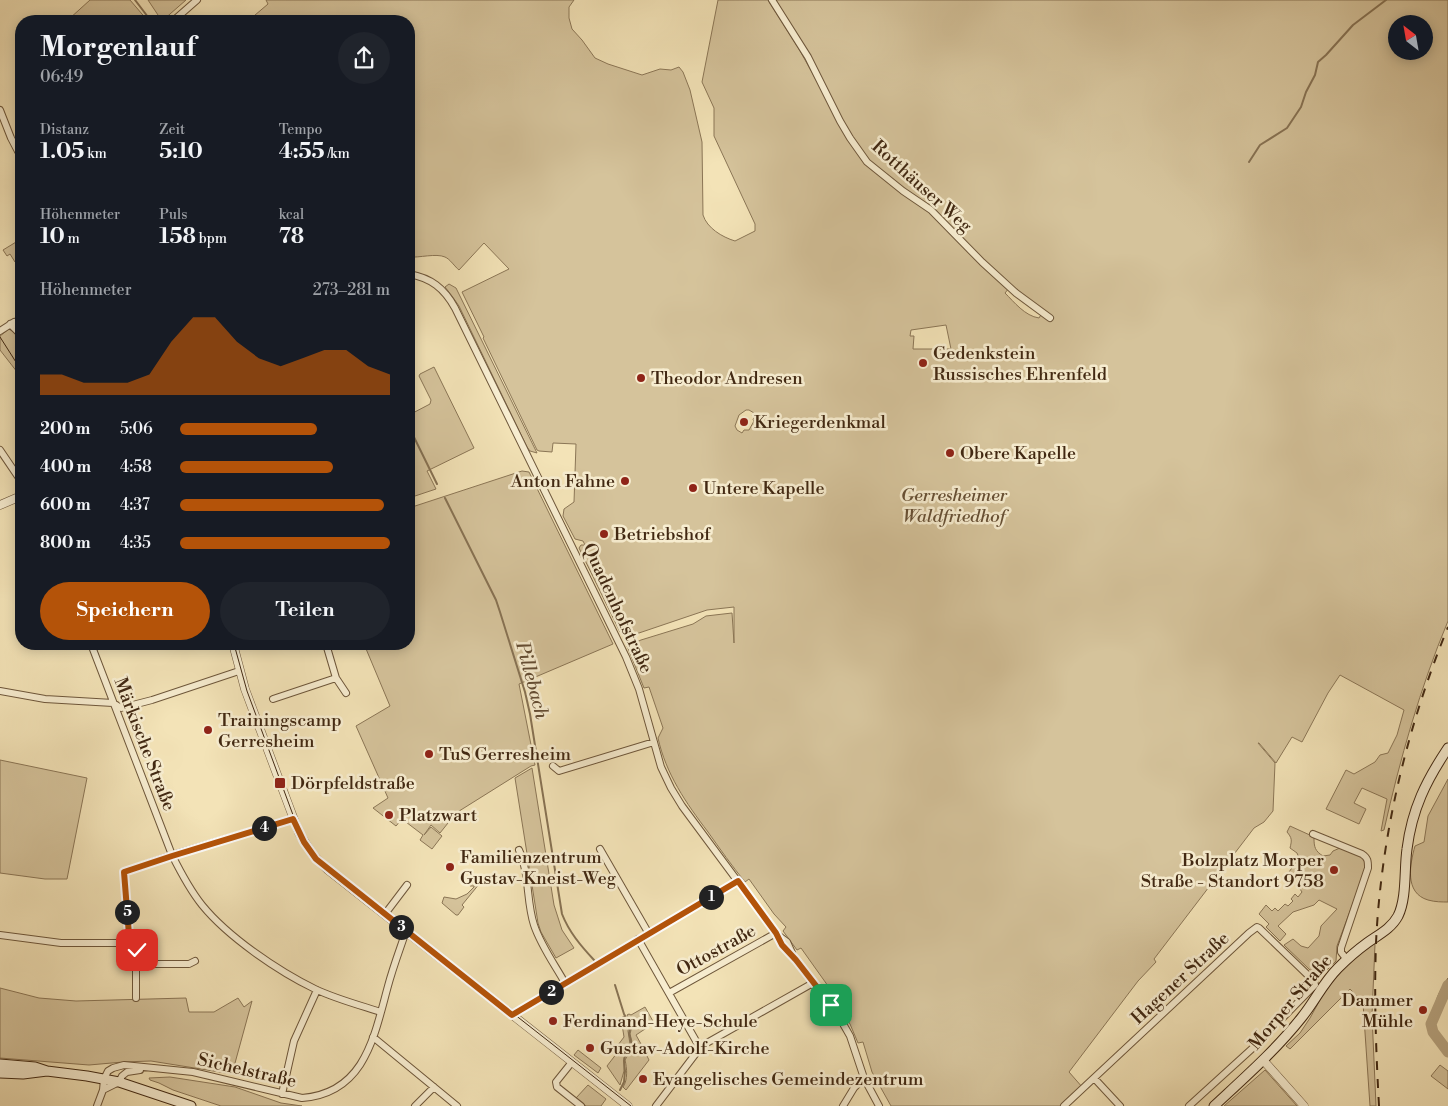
<!DOCTYPE html>
<html lang="de">
<head>
<meta charset="utf-8">
<style>
	:root { --surface:#171b24; --page:#20242c; --text:#f1f3f6; --muted:#9ea1a6; --accent:#b45309 }
	body { margin:0; font-family:"Libre Bodoni",serif; background:var(--page); color:var(--text); height:100vh; display:flex; flex-direction:column; font-size:19px; white-space:nowrap }
	* { box-sizing:border-box; margin:0 }
	p { font-size:16px; color:var(--muted) }
	.icon { flex:none; width:28px; height:28px; fill:none; stroke:currentColor; stroke-width:2; stroke-linecap:round; stroke-linejoin:round }
	.map { position:relative; flex:1; overflow:hidden }
	.drawer { position:absolute; left:15px; top:15px; width:400px; height:635px; display:flex; flex-direction:column; background:var(--surface); border-radius:20px; box-shadow:0 2px 12px #0003 }
	.drawer>* { flex:none }
	.needle { width:32px; rotate:329deg }
	.fabs { position:absolute; left:1388px; top:15px; display:grid; gap:10px }
	.fabs a { display:grid; place-items:center; width:45px; height:45px; border-radius:50%; background:var(--surface); box-shadow:0 2px 12px #0003; font-size:25px }
	.pin { position:absolute; display:grid; place-items:center; width:42px; height:42px; color:#fff; margin:-21px; border-radius:10px; box-shadow:0 2px 8px #0006 }
	.km { position:absolute; width:25px; height:25px; margin:-12px; border-radius:50%; background:#222; color:#fff; font-size:14px; line-height:25px; text-align:center }
	.round { display:grid; place-items:center; flex:none; width:52px; height:52px; border-radius:26px; background:var(--page) }
	.summary { display:flex; align-items:center; justify-content:space-between; height:85px; padding:0 25px }
	h1 { font-size:28px; font-weight:800; line-height:38px }
	.figures { display:grid; grid-template-columns:repeat(3,1fr); gap:8px; height:85px; padding:5px 25px }
	.figures div { display:grid; align-content:center }
	.figures b { font-size:21px; font-weight:800 }
	.figures small { font-size:14px; font-weight:400 }
	.figures p { font-size:14px }
	.chart { height:140px; padding:10px 25px }
	.chart p { display:flex; justify-content:space-between }
	.chart svg { width:100%; height:90px; margin-top:5px; fill:var(--accent); opacity:.7 }
	.button { display:flex; gap:10px; margin-top:auto; padding:10px 25px }
	.button a { flex:1; height:58px; border-radius:30px; background:var(--accent); color:#fff; font-size:20px; font-weight:800; line-height:58px; text-align:center }
	.button a+a { background:var(--page); color:var(--text) }
	ul { padding:0 25px; list-style:none; font-size:16px }
	li { display:grid; grid-template-columns:80px 60px 1fr; align-items:center; height:38px }
	li i { height:12px; border-radius:6px; background:var(--accent) }
	.map>svg:first-child { display:block }
	.green { fill:#d5c39b; stroke:#8b7656; fill-rule:evenodd }
	.water { fill:#b6a37f; stroke:#877253 }
	.lines { fill:none; stroke-linecap:round; stroke-linejoin:round }
	.stream { stroke:#877253; stroke-width:2 }
	.river { stroke:#b6a37f; stroke-width:11 }
	.minor-tunnel { stroke:#cfbe96; stroke-width:6; stroke-dasharray:6 3; stroke-linecap:butt }
	.minor-casing { stroke:#6e573b; stroke-width:8 }
	.tertiary-casing { stroke:#6e573b; stroke-width:9 }
	.secondary-casing { stroke:#412812; stroke-width:11 }
	.minor { stroke:#f7edd0; stroke-width:6 }
	.tertiary { stroke:#f7edd0; stroke-width:8 }
	.secondary { stroke:#f7edd0; stroke-width:9 }
	.tram { stroke:#412812; stroke-width:1 }
	.rail { stroke:#412812; stroke-width:2; stroke-dasharray:9 9; stroke-linecap:butt }
	.route-casing { stroke:#fff; stroke-width:10 }
	.route { stroke:#b45309; stroke-width:6 }
	.poi-dot { fill:#8f2418; stroke:#f7edd0; stroke-width:2 }
	.labels { text-anchor:middle; stroke-width:5; stroke-linejoin:round; paint-order:stroke }
	.street-label { font-size:18px; fill:#412812; stroke:#f7edd0 }
	.poi-label { font-size:18px; fill:#412812; stroke:#f7edd0; text-anchor:start }
	.park-label { font-size:18px; font-style:italic; fill:#664f34; stroke:#f7edd0 }
	.water-label { font-size:19px; font-style:italic; fill:#644d33; stroke:#f7edd0 }
</style>
</head>
<body>
<div class="map">
<svg width="1448" height="1106" viewBox="0 0 1448 1106">
	<rect width="100%" height="100%" fill="#f3e3b7"/>
	<filter id="stains"><feTurbulence type="fractalNoise" baseFrequency=".004" numOctaves="4"/><feColorMatrix values="0 0 0 0 .2 0 0 0 0 .09 0 0 0 0 .02 0 0 0 .5 -.17"/></filter>
	<radialGradient id="worn" r=".72"><stop offset=".6" stop-color="#630" stop-opacity="0"/><stop offset="1" stop-color="#630" stop-opacity=".3"/></radialGradient>
	<path class="green" d="M90 0H130L148 21H70L69 19Z
		M148 0H186L162 21Z
		M266 0H574L569 7V18L572 29 582 40 595 58 608 64 642 75 660 69 671 70 679 67 683 72 690 90 702 142 703 215C707 228 722 237 735 241L755 231V224L714 136V108L702 82 718 0H768L799 49 841 125 862 151 851 138 809 57 776 0H1448V621C1420 688 1400 759 1384 830L1381 831 1387 799 1362 788 1354 803 1366 809 1359 824 1326 809 1346 770 1354 774 1375 762 1380 755 1388 753 1397 735 1404 710 1340 675 1328 693 1302 742 1292 737 1276 763 1259 743H1258L1275 763 1273 811 1264 822 1254 828 1154 959 1156 962 1138 981 1069 1072 1083 1088 1063 1106H891L872 1072 863 1042 858 1043 850 1024 835 1003 838 1000 801 948 797 950 783 931 786 927 774 914 749 879 745 882C732 866 720 849 708 832 686 803 666 774 658 738L663 728 649 687 644 688 627 646 641 640 693 624 706 616 732 613 734 643V607L707 610 636 634 630 633 626 630 620 632 579 548 581 545H585L583 541 575 539 563 516 564 509 574 502 576 444 553 443 552 452 539 451 537 450 483 338 484 337 462 292 509 269 484 243 459 270C455 267 450 259 445 257 436 253 419 258 409 257V21H248L268 4ZM1396 24H1424V51H1396ZM1009 288 1042 313 1039 318C1025 316 1014 302 1005 293ZM946 325 951 349H913L914 336H910L911 330ZM746 410H749L754 413 752 416 754 417 753 420 754 421 749 430H744L742 433 737 430 735 426 739 415Z
		M21 239V257L15 262 10 254 7 256 3 250Z
		M449 284 456 288 537 453 530 451 527 447 459 306 452 296 445 287Z
		M9 329 21 337V377L0 350V336Z
		M434 367 474 448 427 471 436 489 409 498V415L430 404 431 400 419 376 420 374Z
		M522 471 529 472 613 644 519 684 535 765 531 766 456 813 440 833 431 825 424 835 431 827 442 836 432 849 420 840 423 835 402 819 396 826 373 808 388 798 356 726 390 706 364 644H409V508Z
		M0 760 87 778 67 879H45L0 873Z
		M532 768 554 905 562 930 574 948 556 958 541 932 538 923 515 778Z
		M1448 779V902C1442 902 1435 902 1428 900 1404 893 1410 864 1415 846L1424 842 1428 816Z
		M1290 826 1312 836 1314 838C1314 847 1315 851 1323 856L1330 855 1333 851 1340 848 1363 857 1365 860V871L1337 946 1336 961 1324 973 1310 970 1284 945 1293 939 1301 946 1308 948 1319 936 1321 926 1337 909 1319 900 1314 905 1293 912 1278 926 1286 934 1280 941 1266 927 1269 924 1259 914 1266 905 1272 911 1275 908 1278 911 1285 904 1288 906 1293 901 1291 899 1295 894 1298 897 1302 892 1300 889 1305 884 1301 880 1303 877 1298 873 1293 876 1289 872 1299 858 1297 853 1290 848C1292 840 1292 838 1287 832Z
		M475 877 479 879 480 883 462 905 464 907 458 915H456L442 903 444 897 456 899 467 894 474 887V886H470L469 884Z
		M1371 943 1375 944 1372 1015 1376 1106H1370L1363 1003 1350 989 1290 1049 1286 1046 1300 1033 1310 1018 1325 991 1350 960Z
		M0 988 39 998 76 1001 186 998 189 1012H214L238 998 244 1007 252 1001 232 1074 151 1061 123 1062 89 1065 0 1058Z
		M645 1007 654 1023 636 1035 641 1044 635 1046 634 1048 642 1046 649 1060 626 1090 623 1087C628 1080 627 1068 625 1060L633 1046 630 1034 632 1026 627 1015 629 1014 631 1015Z
		M624 1016 629 1026 628 1031 630 1044 628 1052 624 1058V1071L620 1085 607 1066 617 1053 624 1049 615 1052 612 1050 613 1048 615 1049 624 1037 621 1018Z
		M578 1050 601 1068 598 1073 574 1055Z
		M1440 1065 1448 1071V1089L1431 1076Z
		M1265 1070 1297 1106H1224Z
		M170 1077 235 1087 281 1103 302 1106H221L173 1090 159 1083 150 1080 149 1078Z
		M588 1085 606 1099 601 1106H586L576 1098Z"/>
	<path class="water" d="M1448 978V993L1437 1012 1436 1011C1433 1001 1442 987 1448 978Z"/>
	<g class="lines">
		<path class="stream" d="M135 0 148 17 153 21
			M1249 162 1260 145 1287 128 1301 107 1306 92 1315 75 1318 62 1326 55 1353 25 1386 0
			M409 427 437 484
			M445 498 496 600 500 612 525 692 530 714 562 914C569 932 581 946 594 960
			M615 985 624 1014 631 1026 629 1033 632 1046 625 1056 624 1061 625 1071 624 1082 620 1090"/>
		<path class="river" d="M1448 985 1431 1024 1433 1032 1448 1052"/>
		<path class="minor-tunnel" d="M14 322 21 317"/>
		<defs>
			<path id="minor" d="M772 0 808 57 840 121 850 138 867 162 903 191 931 210 982 262 1016 293 1050 318
				M173 21 197 0
				M0 110 11 138 21 157
				M409 274C431 278 444 288 455 308L626 657 639 689 661 767 671 788 682 806 776 933 782 945 796 960 842 1022 850 1036 864 1078 879 1106
				M10 324 21 335
				M0 331 14 322
				M0 450 21 481
				M91 644 172 855C181 873 190 890 202 905 228 937 278 971 315 989 336 999 359 1005 381 1012
				M326 644 336 678 346 693
				M149 645 152 644
				M0 691 45 699 113 703 121 708 152 700 239 671
				M273 699 336 678
				M553 766 559 771 654 742
				M1313 834 1362 854C1368 858 1368 861 1368 868L1341 948V952L1347 960
				M600 849 649 934
				M519 850C530 874 526 901 534 925 541 946 555 965 565 983
				M385 914 407 885
				M0 935 61 943H123L128 940
				M779 936 787 942 792 953
				M638 939 700 1048
				M128 940 129 935 124 872 172 855 293 819
				M128 940 137 948 138 961 140 964H189L195 961
				M669 993 776 933
				M136 998V965L139 963
				M512 1015 738 881
				M373 1037 457 1106
				M572 1062 556 1082 557 1087 581 1106
				M1094 1078 1120 1106
				M103 1090 119 1082 122 1076 127 1072 140 1070
				M282 1094 294 1041 317 990
				M97 1106 103 1090 104 1079 108 1071 113 1068 124 1065 193 1072 302 1098C365 1093 374 1037 388 986 393 967 400 949 406 931
				M415 1106 434 1087
				M656 1106 700 1048 705 1044 813 983
				M843 1106 854 1088 864 1078
				M1064 1106 1249 933 1257 927 1259 928 1314 981 1315 985 1255 1046 1189 1106"/>
			<path id="tertiary" d="M0 505 21 496
				M233 644 245 689 299 833 313 855 328 870 628 1106
				M1263 1060 1304 1106"/>
			<path id="secondary" d="M0 1064 35 1067 47 1071
				M0 1073 23 1074 47 1071 87 1076 119 1082 191 1106
				M1214 1106C1244 1078 1276 1050 1302 1017 1315 1001 1323 983 1338 968 1347 959 1356 951 1367 943 1378 935 1391 929 1398 916 1407 898 1404 869 1407 849 1412 809 1426 781 1448 748"/>
		</defs>
		<use href="#minor" class="minor-casing"/>
		<use href="#tertiary" class="tertiary-casing"/>
		<use href="#secondary" class="secondary-casing"/>
		<use href="#minor" class="minor"/>
		<use href="#tertiary" class="tertiary"/>
		<use href="#secondary" class="secondary"/>
		<path class="tram" d="M0 337 21 370
			M234 644 247 691 296 823C304 842 316 857 332 871L631 1106"/>
		<path class="rail" d="M1379 1106C1376 1052 1374 998 1376 943 1381 835 1407 727 1448 627"/>
	</g>
	<g class="lines">
		<defs>
			<path id="route" d="M137 950 136 947 128 940 129 935 124 872 172 856 293 819 304 842 316 859 512 1015 738 881 776 933 782 945 796 960 831 1005"/>
		</defs>
		<use href="#route" class="route-casing"/>
		<use href="#route" class="route"/>
	</g>
	<g class="poi-dot">
		<circle cx="923" cy="363" r="5"/>
		<circle cx="641" cy="378" r="5"/>
		<circle cx="744" cy="422" r="5"/>
		<circle cx="950" cy="453" r="5"/>
		<circle cx="625" cy="481" r="5"/>
		<circle cx="693" cy="488" r="5"/>
		<circle cx="604" cy="534" r="5"/>
		<circle cx="208" cy="730" r="5"/>
		<circle cx="429" cy="754" r="5"/>
		<rect x="274" y="777" width="12" height="12" rx="2.5"/>
		<circle cx="389" cy="815" r="5"/>
		<circle cx="450" cy="867" r="5"/>
		<circle cx="1334" cy="870" r="5"/>
		<circle cx="1423" cy="1010" r="5"/>
		<circle cx="553" cy="1021" r="5"/>
		<circle cx="590" cy="1048" r="5"/>
		<circle cx="643" cy="1079" r="5"/>
	</g>
	<g class="labels">
		<g class="street-label">
			<text transform="translate(922 186) rotate(42)" y="6">Rotthäuser Weg</text>
			<text transform="translate(618 608) rotate(65)" y="6">Quadenhofstraße</text>
			<text transform="translate(145 744) rotate(69)" y="6">Märkische Straße</text>
			<text transform="translate(716 950) rotate(-29)" y="6">Ottostraße</text>
			<text transform="translate(1180 978) rotate(-43)" y="6">Hagener Straße</text>
			<text transform="translate(1290 1002) rotate(-50)" y="6">Morper Straße</text>
			<text transform="translate(247 1070) rotate(13)" y="6">Sichelstraße</text>
		</g>
		<g class="poi-label">
			<text x="933" y="359">Gedenkstein<tspan x="933" dy="21">Russisches Ehrenfeld</tspan></text>
			<text x="651" y="384">Theodor Andresen</text>
			<text x="754" y="428">Kriegerdenkmal</text>
			<text x="960" y="459">Obere Kapelle</text>
			<text x="615" y="487" text-anchor="end">Anton Fahne</text>
			<text x="703" y="494">Untere Kapelle</text>
			<text x="614" y="540">Betriebshof</text>
			<text x="218" y="726">Trainingscamp<tspan x="218" dy="21">Gerresheim</tspan></text>
			<text x="439" y="760">TuS Gerresheim</text>
			<text x="291" y="789">Dörpfeldstraße</text>
			<text x="399" y="821">Platzwart</text>
			<text x="460" y="863">Familienzentrum<tspan x="460" dy="21">Gustav-Kneist-Weg</tspan></text>
			<text x="1324" y="866" text-anchor="end">Bolzplatz Morper<tspan x="1324" dy="21">Straße - Standort 9758</tspan></text>
			<text x="1413" y="1006" text-anchor="end">Dammer<tspan x="1413" dy="21">Mühle</tspan></text>
			<text x="563" y="1027">Ferdinand-Heye-Schule</text>
			<text x="600" y="1054">Gustav-Adolf-Kirche</text>
			<text x="653" y="1085">Evangelisches Gemeindezentrum</text>
		</g>
		<g class="park-label">
			<text x="954" y="501">Gerresheimer<tspan x="954" dy="21">Waldfriedhof</tspan></text>
		</g>
		<g class="water-label">
			<text transform="translate(533 680) rotate(75)" y="7">Pillebach</text>
		</g>
	</g>
	<rect width="100%" height="100%" filter="url(#stains)"/>
	<rect width="100%" height="100%" fill="url(#worn)"/>
</svg>
<div class="fabs">
<a><svg class="needle" viewBox="-14 -14 28 28"><path d="M0-13l5 13h-10z" fill="#e53935"/><path d="M0 13l5-13h-10z" fill="#9ea1a6"/></svg></a>
</div>
<div class="pin" style="left:831px;top:1005px;background:#1e9e55"><svg class="icon" aria-label="arrive" viewBox="0 0 24 24"><path d="M6 21V4h12l-3 4 3 4H6"/></svg></div>
<div class="pin" style="left:137px;top:950px;background:#d93025"><svg class="icon" aria-label="check" viewBox="0 0 24 24"><path d="M5 12l5 5 9-10"/></svg></div>
<b class="km" style="left:711px;top:897px">1</b>
<b class="km" style="left:551px;top:992px">2</b>
<b class="km" style="left:401px;top:927px">3</b>
<b class="km" style="left:264px;top:828px">4</b>
<b class="km" style="left:127px;top:912px">5</b>
<section class="drawer">
<div class="summary"><div><h1>Morgenlauf</h1><p>06:49</p></div><a class="round"><svg class="icon" aria-label="share" viewBox="0 0 24 24"><path d="M12 15V3M7 8l5-5 5 5M5 13v7h14v-7"/></svg></a></div>
<div class="figures">
<div><p>Distanz</p><b>1.05<small> km</small></b></div>
<div><p>Zeit</p><b>5:10</b></div>
<div><p>Tempo</p><b>4:55<small> /km</small></b></div>
</div>
<div class="figures">
<div><p>Höhenmeter</p><b>10<small> m</small></b></div>
<div><p>Puls</p><b>158<small> bpm</small></b></div>
<div><p>kcal</p><b>78</b></div>
</div>
<div class="chart"><p><span>Höhenmeter</span>273–281 m</p>
<svg viewBox="0 0 160 44" preserveAspectRatio="none"><path d="M0 44V34L10 34L20 38L30 38L40 38L50 34L60 18L70 6L80 6L90 18L100 26L110 30L120 26L130 22L140 22L150 30L160 34V44z"/></svg>
</div>
<ul>
<li><b>200 m</b>5:06<i style="width:65%"></i></li>
<li><b>400 m</b>4:58<i style="width:73%"></i></li>
<li><b>600 m</b>4:37<i style="width:97%"></i></li>
<li><b>800 m</b>4:35<i style="width:100%"></i></li>
</ul>
<div class="button"><a>Speichern</a><a>Teilen</a></div>
</section>
</div>
</body>
</html>
